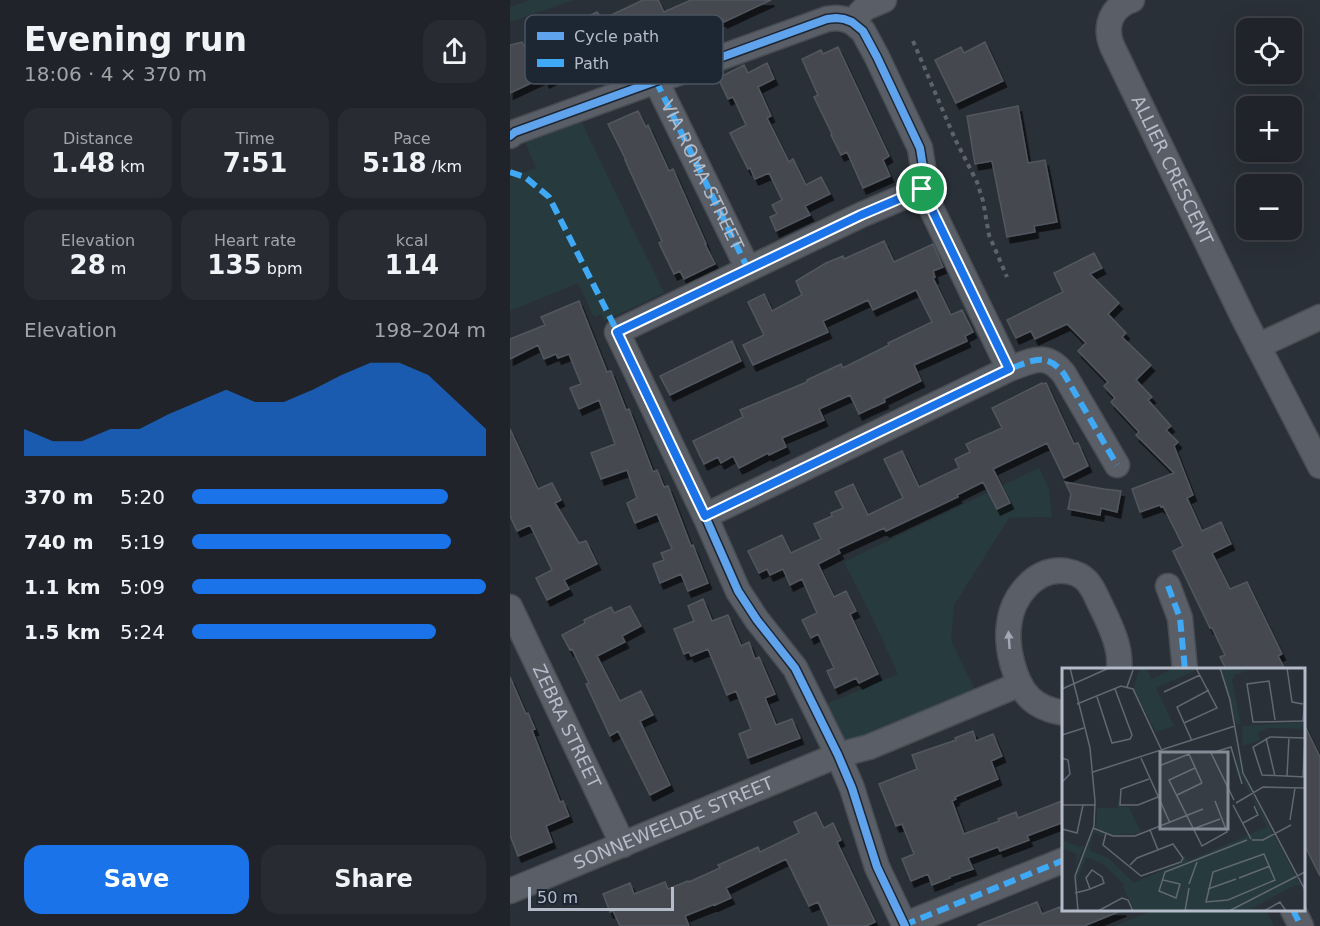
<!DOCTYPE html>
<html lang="en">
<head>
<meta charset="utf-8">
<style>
	:root { --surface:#20242a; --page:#282c32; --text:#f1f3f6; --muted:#a2a4a8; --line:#3d4147; --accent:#1a73e8 }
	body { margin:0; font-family:"DejaVu Sans",sans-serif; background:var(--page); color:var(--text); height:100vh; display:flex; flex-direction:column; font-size:22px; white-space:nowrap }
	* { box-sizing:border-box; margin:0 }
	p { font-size:20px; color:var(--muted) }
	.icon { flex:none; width:33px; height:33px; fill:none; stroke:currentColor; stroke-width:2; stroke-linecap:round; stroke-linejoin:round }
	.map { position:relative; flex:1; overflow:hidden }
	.side { display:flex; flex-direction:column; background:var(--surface); width:510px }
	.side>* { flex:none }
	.fabs { position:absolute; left:726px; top:18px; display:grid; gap:12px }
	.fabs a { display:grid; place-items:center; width:66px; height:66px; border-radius:12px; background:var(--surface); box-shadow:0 6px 24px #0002,0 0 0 2px var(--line); font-size:30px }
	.scale { position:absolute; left:18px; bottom:15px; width:146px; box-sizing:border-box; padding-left:6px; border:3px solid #b4bcc9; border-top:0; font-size:16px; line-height:21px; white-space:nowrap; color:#b4bcc9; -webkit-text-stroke:4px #1d2633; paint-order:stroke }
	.pin { position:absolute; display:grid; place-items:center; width:51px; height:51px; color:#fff; margin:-26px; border:3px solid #fff; border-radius:50%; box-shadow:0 2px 6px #0007 }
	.round { display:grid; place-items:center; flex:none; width:63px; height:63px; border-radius:18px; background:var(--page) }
	.head { display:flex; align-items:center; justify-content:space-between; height:102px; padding:0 24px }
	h1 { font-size:33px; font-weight:700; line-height:45px }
	.metrics { display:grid; grid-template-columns:repeat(3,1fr); gap:9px; height:102px; padding:6px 24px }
	.metrics div { display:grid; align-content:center; border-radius:15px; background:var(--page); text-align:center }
	.metrics b { font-size:26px; font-weight:700 }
	.metrics small { font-size:16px; font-weight:400 }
	.metrics p { font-size:16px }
	.chart { height:168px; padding:12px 24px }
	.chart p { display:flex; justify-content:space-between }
	.chart svg { width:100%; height:108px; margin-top:6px; fill:var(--accent); opacity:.7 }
	.button { display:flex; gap:12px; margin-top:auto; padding:12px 24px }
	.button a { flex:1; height:69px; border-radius:18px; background:var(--accent); color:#fff; font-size:24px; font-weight:700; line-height:69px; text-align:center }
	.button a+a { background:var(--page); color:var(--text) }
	ul { padding:0 24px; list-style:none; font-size:20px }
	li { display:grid; grid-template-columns:96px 72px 1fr; align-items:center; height:45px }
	li i { height:15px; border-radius:8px; background:var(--accent) }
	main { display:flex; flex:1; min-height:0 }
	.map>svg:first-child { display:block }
	.green { fill:#273a3e }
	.building { fill:#444950; stroke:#52575f; stroke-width:1.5; filter:url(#shadow) }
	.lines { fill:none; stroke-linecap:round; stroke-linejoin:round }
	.minor-casing { stroke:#484c53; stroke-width:27 }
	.path { stroke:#5d636a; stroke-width:4; stroke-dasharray:4.5 4.5; stroke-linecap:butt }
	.minor { stroke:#5a5e66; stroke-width:24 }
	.quiet { stroke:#3fa9f5; stroke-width:6; stroke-dasharray:12 6; stroke-linecap:butt }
	.cycleway-casing { stroke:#1d2633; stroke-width:11 }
	.cycleway { stroke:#60a3ed; stroke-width:8 }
	.oneway { fill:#a2a9b5 }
	.route-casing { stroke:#fff; stroke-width:12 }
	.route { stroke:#1a73e8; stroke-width:8 }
	.labels { text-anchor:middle; stroke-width:4.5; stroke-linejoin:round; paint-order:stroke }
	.street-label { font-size:18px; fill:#b4bcc9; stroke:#1d2633 }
	.inset-road { fill:none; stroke:#616872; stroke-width:1.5 }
	.view { fill:#848b96; fill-opacity:0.15; stroke:#848b96; stroke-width:3 }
	.inset-edge { fill:none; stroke:#b4bcc9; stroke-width:3 }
	.key { fill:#1d2633; stroke:#4a5360; stroke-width:1.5 }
	.key-label { font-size:16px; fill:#b4bcc9 }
</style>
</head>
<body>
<main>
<section class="side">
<div class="head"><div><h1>Evening run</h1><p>18:06 · 4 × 370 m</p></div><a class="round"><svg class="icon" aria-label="share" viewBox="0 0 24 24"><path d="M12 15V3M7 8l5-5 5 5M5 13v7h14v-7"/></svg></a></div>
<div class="metrics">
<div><p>Distance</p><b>1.48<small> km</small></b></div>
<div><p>Time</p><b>7:51</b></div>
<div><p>Pace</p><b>5:18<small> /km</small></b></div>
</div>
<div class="metrics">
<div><p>Elevation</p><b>28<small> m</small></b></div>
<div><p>Heart rate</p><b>135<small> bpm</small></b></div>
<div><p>kcal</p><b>114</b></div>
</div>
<div class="chart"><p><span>Elevation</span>198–204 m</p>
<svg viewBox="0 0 160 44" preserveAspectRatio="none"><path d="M0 44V33L10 38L20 38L30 33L40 33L50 27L60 22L70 17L80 22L90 22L100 17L110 11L120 6L130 6L140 11L150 22L160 33V44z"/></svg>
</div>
<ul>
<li><b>370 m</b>5:20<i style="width:87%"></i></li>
<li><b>740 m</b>5:19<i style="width:88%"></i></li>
<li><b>1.1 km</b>5:09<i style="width:100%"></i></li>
<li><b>1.5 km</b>5:24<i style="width:83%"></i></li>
</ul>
<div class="button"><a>Save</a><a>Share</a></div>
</section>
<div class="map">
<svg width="810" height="926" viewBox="0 0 810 926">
	<defs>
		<filter id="shadow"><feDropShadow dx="3.5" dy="6" stdDeviation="0" flood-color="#0009"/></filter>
	</defs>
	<rect width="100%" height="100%" fill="#2a3038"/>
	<path class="green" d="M21 0H64L0 22V7Z
		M70 119 154 293 94 321 91 314 84 317 68 283 0 311V178L26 168 15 142 20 133Z
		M529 468 539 489 542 517 499 518 444 605 441 640 467 694 352 740 336 741 330 737 312 706 388 674 362 617 334 562Z
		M645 910H756L764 926H604Z"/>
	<path class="building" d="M133 0H148L154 12 181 0H261L214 22 213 19 153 45 150 39 104 61 103 58 64 77 62 72 53 76 52 74 36 82 34 77 0 93V45L12 42 18 53 69 28 66 22 87 12 93 19Z
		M475 42 493 81 446 103 425 60 451 47 454 53Z
		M328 47 379 156 373 160 380 176 353 188 337 152 331 155 321 135 322 134 304 97 308 95 292 59 311 50 313 54Z
		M257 63 264 79 248 87 261 116 257 118 279 162 283 159 296 185 311 177 320 194 295 206 300 215 266 231 260 217 267 214 262 205 272 200 259 173 245 179 240 168 238 169 220 133 236 125 223 97 218 99 208 78 234 65 238 73Z
		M508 106 518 163 535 160 547 222 524 226 525 232 497 237 482 161 465 164 457 116Z
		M128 111 136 127 138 125 159 171 163 169 196 244H195L205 264 174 279 170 271 164 274 149 243 152 241 115 160H116L98 124Z
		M374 241 384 262 423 244 433 267 423 271 425 277 423 278 441 315 452 310 463 332 455 336 457 341 404 365 411 381 374 399 375 402 357 410 349 414 340 395 309 409 314 420 272 438 276 447 259 455 258 453 229 468 223 456 211 463 208 457 194 464 183 441 233 417 230 410 297 382V380L331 364 333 368 379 345 378 343 422 322 406 290 363 310 358 300 313 321 318 332 243 365 233 345 254 335 238 302 254 294 262 311 292 295 286 281 316 263 333 256 334 259Z
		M584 253 592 268 580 274 609 303 598 314 616 333 612 337 641 365 626 380 642 397 638 400 661 426 656 430 668 442 664 446 683 495 677 498 692 531 711 522 721 544 702 553 720 589 737 582 772 654 768 656 775 669H716L710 657 715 655 702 628H700L663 551 673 546 653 506 651 507 650 505 630 512 622 489 664 473 626 435 629 432 601 402 605 398 594 386 598 382 568 351 576 343 557 324 525 339 521 331 506 338 497 320 553 292 544 273Z
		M69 301 97 372 101 371 116 410 119 409 143 472 147 470 154 487 158 486 181 546 183 545 198 583 178 591 171 574 150 583 143 564 154 560 151 553 162 549 147 514 125 523 117 503 127 498 117 470 91 479 81 453 105 444 89 400 69 409 60 388 71 384 59 354 48 358 46 354 34 359 28 345 0 359V339L35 325 31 317Z
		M222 341 231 361 160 395 150 376Z
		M532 383 533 384 536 383 564 444 568 443 578 466 554 478 537 443 483 469 500 503 487 509 473 482 447 495 448 497 376 531 374 528 328 549 330 553 308 564 324 597 336 591 346 611 340 614 368 674 349 683 346 678 325 688 317 671 324 668 308 634 301 638 292 620 307 613 292 579 280 585 273 569 260 575 257 569 249 573 238 551 272 535 281 553 311 539 304 524 322 516 321 513 333 508 325 492 343 484 358 515 393 498 374 459 392 451 409 487 449 468 445 459 460 452 456 444 492 428 482 408Z
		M0 429 28 489 42 483 51 500 45 503 69 543 76 541 87 564 54 580 59 589 37 600 26 578 42 570 20 525 7 531 0 516Z
		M555 482 594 489 611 491 607 512 591 508 590 515 558 509 561 494Z
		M193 599 202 621 218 615 231 646 239 642 245 659 249 657 265 694 255 698 266 725 282 719 290 738 238 758 229 734 241 729 226 691 217 695 198 649 181 656 179 652 174 654 164 629 184 621 178 606Z
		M120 606 131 626 112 636 115 642 87 656 110 701 131 691 143 715 130 721 160 785 140 795 108 731 100 736 76 684 79 683 62 649 60 650 52 635 75 623 74 620 101 607 104 613Z
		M0 677 16 714 18 713 25 729 22 730 50 802 53 801 59 816 36 826 42 842 8 856 0 835Z
		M794 724 810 757V876L794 844Z
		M463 731 466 741 483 734 492 756 481 761 488 779 445 797 446 799 442 801 454 834 489 821 488 819 506 812 508 818 554 800V822L517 836 519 840 490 851 488 847 458 858 463 869 439 877 440 878 422 885 418 874 401 881 392 859 404 854 392 824 386 826 369 784 407 769 402 755 446 740 445 738Z
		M306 812 314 828 323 823 331 840 327 842 365 922 356 926H319L308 902 299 906 276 859 216 888 221 898 205 905V904L175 916 179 926H110L103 911 100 912 93 894 120 883 124 894 155 882 158 889 178 881 179 882 210 868 208 865 248 847 250 852 289 833 284 822Z
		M527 902 532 914 550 907 551 910H613L574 926H468V925Z"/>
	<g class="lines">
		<defs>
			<g id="minor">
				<path id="s1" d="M622 0C601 7 594 26 602 46L733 317 810 466"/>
				<path d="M342 22 355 8 374 0"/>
				<path id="s2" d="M146 81 238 269"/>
				<path d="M0 136 5 132 317 19 326 18 334 19 342 22 353 31 367 57 410 148 413 167 412 189 499 369"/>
				<path d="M748 346 810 317"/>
				<path d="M195 516 499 369C522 361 536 351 554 374L607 465"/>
				<path d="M658 586 670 618 675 670"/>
				<path id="s3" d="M0 607 113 845"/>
				<path d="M554 713C542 711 529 707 520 698 504 683 496 646 499 625 502 597 525 567 556 571 575 574 581 584 588 600 598 621 612 646 609 670"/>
				<path id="s4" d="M0 891 328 755 359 747 510 684"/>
				<path d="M783 910 791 926"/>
				<path d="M394 925 554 860"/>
				<path d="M395 926 367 867 342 788 328 755 285 668 247 620 228 591 195 516 107 332 351 215 412 189"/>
			</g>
		</defs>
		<use href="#minor" class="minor-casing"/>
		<path class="path" d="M403 41 445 139 467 182 473 201 479 235 497 277"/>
		<use href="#minor" class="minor"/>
		<path class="quiet" d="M146 81 238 269
			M0 172 15 177 39 197 110 337
			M195 516 499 369C522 361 536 351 554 374L607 465
			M658 586 670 618 675 670
			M783 910 791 926
			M394 925 554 860"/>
		<defs>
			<path id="cycleway" d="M0 136 5 132 317 19 326 18 334 19 342 22 353 31 367 57 410 148 413 167 412 189 499 369
				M395 926 367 867 342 788 328 755 285 668 247 620 228 591 195 516 107 332 351 215 412 189"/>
		</defs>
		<use href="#cycleway" class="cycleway-casing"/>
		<use href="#cycleway" class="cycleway"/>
	</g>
	<defs><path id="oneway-solid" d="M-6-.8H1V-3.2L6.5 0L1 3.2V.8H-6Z" transform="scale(1.5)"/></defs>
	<use class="oneway" href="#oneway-solid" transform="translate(499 640) rotate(-94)"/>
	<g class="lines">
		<defs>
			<path id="route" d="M412 189 499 369 195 516 107 332 351 215Z"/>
		</defs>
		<use href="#route" class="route-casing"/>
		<use href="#route" class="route"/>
	</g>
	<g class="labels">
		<g class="street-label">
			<text dy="6" stroke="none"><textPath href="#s1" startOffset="195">ALLIER CRESCENT</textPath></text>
			<text dy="6" stroke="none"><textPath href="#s2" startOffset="105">VIA ROMA STREET</textPath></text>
			<text dy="6" stroke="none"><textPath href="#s3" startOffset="132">ZEBRA STREET</textPath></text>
			<text dy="6" stroke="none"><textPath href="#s4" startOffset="177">SONNEWEELDE STREET</textPath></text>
		</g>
	</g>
	<g transform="translate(552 668)">
		<rect width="243" height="243" fill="#2a3038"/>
		<path d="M78 0H84L90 11 112 0 134 2 94 20 112 58 94 64 71 21ZM159 0 188 3 174 6 170 12 179 56H174ZM243 54V61L206 60 195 65 198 72 181 78 180 58ZM170 61 181 109 239 218 233 217 185 243H73L61 219 63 217 41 196 24 189 14 216 18 223 14 222V209L16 199 32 162 41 165V168L32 164 27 182 46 190 72 215 120 194 122 187 126 193 205 159 177 104ZM56 128 59 139H67L79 165 51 167 34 160 35 140H56ZM0 172 18 179 23 176 14 198 15 186 0 180Z" fill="#273a3e"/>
		<path class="inset-road" d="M8 0 28 80 33 133 32 158 13 208 16 243M158 0 168 32 181 105 243 222M225 0 230 34 241 36M65 19 71 2M0 21 47 0M102 24 138 7M35 29 50 75 68 71 70 67 53 21M15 36 59 18 71 21 100 83M213 52 207 13 185 16 191 54 243 53M241 53 243 29M122 55 155 40 134 0M0 67 22 60M204 70 213 108M243 70 208 69 191 79 200 107 243 109M130 73 115 39 147 22M0 90 6 92 8 106 0 114M79 90 108 155M97 98 127 86 140 115M133 100 107 112 140 178 165 164 153 133M31 104 173 58M225 108 227 69M241 109 243 70M87 111 59 121 58 137H76L96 129M115 127 140 115M172 132 149 85 169 79 180 116M174 135 201 119 243 120M0 137H34M171 137 189 171M228 152 233 120M181 155 196 147 192 138M31 160 51 168H73L141 141M0 161 15 165 21 137M131 161 158 151M88 162 96 182M44 165 41 177 79 208 119 194 121 190 111 176 75 190 68 197M190 172H201L229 157M202 186 213 212 166 232 144 234 151 204ZM177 210 208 198M101 212 118 216 114 230 97 223 103 204 185 172M127 216 135 194M146 221 174 211M13 225 25 222 28 221 40 216 42 215 40 209 30 202 24 210 28 221M36 243 60 230 66 232 71 243M123 243 127 220M167 243 243 204M202 243 218 234 224 243"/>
		<path class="view" d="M98 84H166V161H98Z"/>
		<rect width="243" height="243" class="inset-edge"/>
	</g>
	<rect x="15" y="15" width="198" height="69" rx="9" class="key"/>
	<rect x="27" y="32" width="27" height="8" fill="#60a3ed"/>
	<rect x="27" y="59" width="27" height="8" fill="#3fa9f5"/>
	<g class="key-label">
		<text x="64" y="42">Cycle path</text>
		<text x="64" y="69">Path</text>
	</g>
</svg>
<div class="fabs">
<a><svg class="icon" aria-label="locate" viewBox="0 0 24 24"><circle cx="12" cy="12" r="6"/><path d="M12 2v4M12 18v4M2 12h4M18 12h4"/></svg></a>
<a>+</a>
<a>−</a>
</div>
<div class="scale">50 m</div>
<div class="pin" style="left:412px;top:189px;background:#1e9e55"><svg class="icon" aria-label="arrive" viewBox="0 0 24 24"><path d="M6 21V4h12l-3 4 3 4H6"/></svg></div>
</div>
</main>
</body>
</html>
